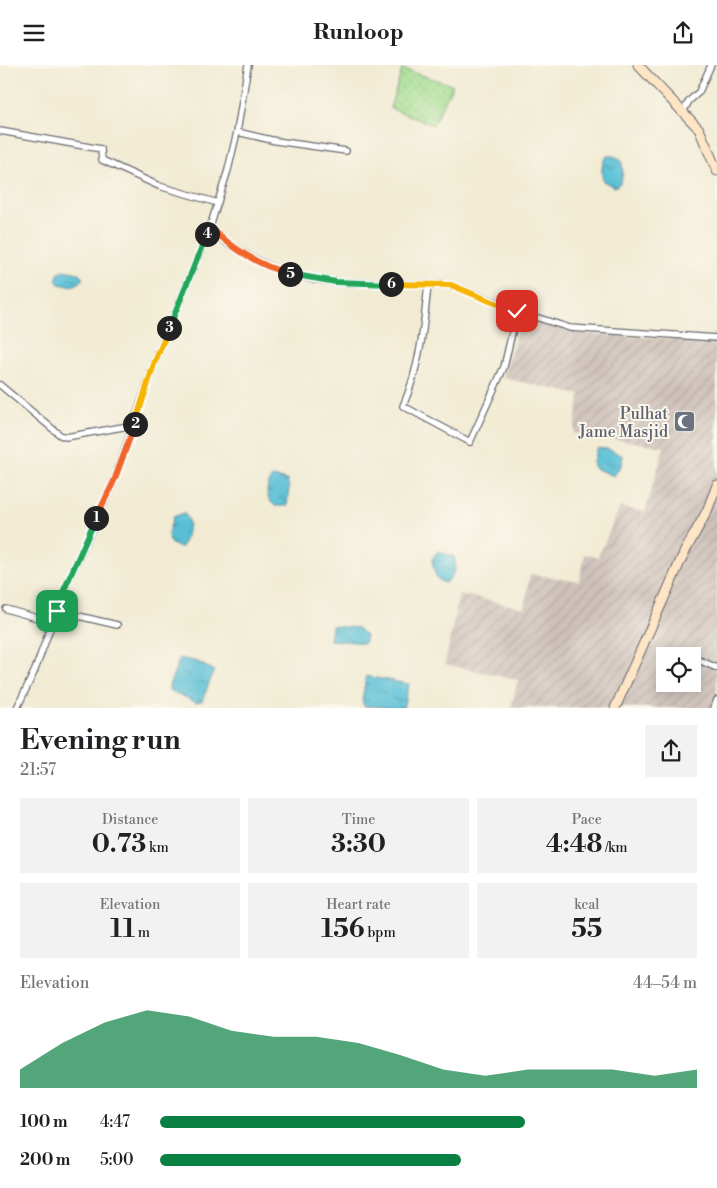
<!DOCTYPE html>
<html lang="en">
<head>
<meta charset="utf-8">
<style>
	:root { --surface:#fff; --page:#f2f2f2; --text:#202124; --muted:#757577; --accent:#0b8043 }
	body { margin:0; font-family:"Libre Bodoni",serif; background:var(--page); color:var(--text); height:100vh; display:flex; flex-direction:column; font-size:19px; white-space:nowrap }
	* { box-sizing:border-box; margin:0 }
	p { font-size:16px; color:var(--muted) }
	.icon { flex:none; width:28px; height:28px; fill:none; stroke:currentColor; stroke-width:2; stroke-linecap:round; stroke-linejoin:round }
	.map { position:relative; height:643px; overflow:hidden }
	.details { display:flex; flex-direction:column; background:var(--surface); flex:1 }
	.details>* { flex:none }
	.buttons { position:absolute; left:656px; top:582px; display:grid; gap:10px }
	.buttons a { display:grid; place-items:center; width:45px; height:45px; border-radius:0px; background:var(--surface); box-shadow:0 2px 12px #0003; font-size:25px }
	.pin { position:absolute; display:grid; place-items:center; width:42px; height:42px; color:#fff; margin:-21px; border-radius:10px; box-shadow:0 2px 8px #0006 }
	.km { position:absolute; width:25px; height:25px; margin:-12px; border-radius:50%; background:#222; color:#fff; font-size:14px; line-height:25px; text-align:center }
	.round { display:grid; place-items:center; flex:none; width:52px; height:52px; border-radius:0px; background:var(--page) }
	.headline { display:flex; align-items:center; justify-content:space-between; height:85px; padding:0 20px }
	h1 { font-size:28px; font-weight:700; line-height:38px }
	.stats { display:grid; grid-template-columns:repeat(3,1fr); gap:8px; height:85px; padding:5px 20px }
	.stats div { display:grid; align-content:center; border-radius:0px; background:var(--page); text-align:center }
	.stats b { font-size:25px; font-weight:700 }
	.stats small { font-size:14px; font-weight:400 }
	.stats p { font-size:14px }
	.chart { height:140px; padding:10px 20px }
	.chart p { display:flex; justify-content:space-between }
	.chart svg { width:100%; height:90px; margin-top:5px; fill:var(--accent); opacity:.7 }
	ul { padding:0 20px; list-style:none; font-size:16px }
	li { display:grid; grid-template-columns:80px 60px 1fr; align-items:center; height:38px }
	li i { height:12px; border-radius:6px; background:var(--accent) }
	header { display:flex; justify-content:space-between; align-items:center; height:65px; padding:0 20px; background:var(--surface); font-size:22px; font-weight:700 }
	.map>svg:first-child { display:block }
	.industrial { fill:url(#industrial-furrows); fill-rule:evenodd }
	.grass { fill:url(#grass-dots); stroke:#627f65 }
	.water { fill:url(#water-ripples); stroke:#3d7088 }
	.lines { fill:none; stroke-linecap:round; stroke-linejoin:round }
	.street-casing { stroke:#6a6870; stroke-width:8 }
	.secondary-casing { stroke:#6a6870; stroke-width:11 }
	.street { stroke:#fff; stroke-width:5.5 }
	.secondary { stroke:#fde5c5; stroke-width:9 }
	.split-1-casing { stroke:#fff; stroke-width:10 }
	.split-2-casing { stroke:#fff; stroke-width:10 }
	.split-3-casing { stroke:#fff; stroke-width:10 }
	.split-4-casing { stroke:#fff; stroke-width:10 }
	.split-5-casing { stroke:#fff; stroke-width:10 }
	.split-6-casing { stroke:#fff; stroke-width:10 }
	.split-7-casing { stroke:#fff; stroke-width:10 }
	.split-8-casing { stroke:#fff; stroke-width:10 }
	.split-1 { stroke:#22a559; stroke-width:6 }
	.split-2 { stroke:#f0652b; stroke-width:6 }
	.split-3 { stroke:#f5b400; stroke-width:6 }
	.split-4 { stroke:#22a559; stroke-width:6 }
	.split-5 { stroke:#f0652b; stroke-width:6 }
	.split-6 { stroke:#22a559; stroke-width:6 }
	.split-7 { stroke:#f5b400; stroke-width:6 }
	.split-8 { stroke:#f5b400; stroke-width:6 }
	.labels { text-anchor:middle; stroke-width:4; stroke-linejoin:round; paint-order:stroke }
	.worship-label { font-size:16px; fill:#5b616d; stroke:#fbf7ec; text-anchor:end }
</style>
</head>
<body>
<header><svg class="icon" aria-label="menu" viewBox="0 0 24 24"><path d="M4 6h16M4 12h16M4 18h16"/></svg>Runloop<svg class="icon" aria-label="share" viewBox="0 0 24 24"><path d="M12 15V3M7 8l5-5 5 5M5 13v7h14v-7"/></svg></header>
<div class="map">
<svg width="717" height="643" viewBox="0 0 717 643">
	<defs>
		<pattern id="industrial-furrows" width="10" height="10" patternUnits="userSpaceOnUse" patternTransform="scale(1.25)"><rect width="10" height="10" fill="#cec1ba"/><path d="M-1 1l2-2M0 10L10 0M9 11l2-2" fill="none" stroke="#b1a6a1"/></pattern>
		<pattern id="grass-dots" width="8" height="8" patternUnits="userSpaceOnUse" patternTransform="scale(1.25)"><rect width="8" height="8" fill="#a3dc8f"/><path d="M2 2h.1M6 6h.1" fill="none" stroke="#8cbc7c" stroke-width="1.8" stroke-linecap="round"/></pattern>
		<pattern id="water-ripples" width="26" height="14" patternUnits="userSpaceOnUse" patternTransform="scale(1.25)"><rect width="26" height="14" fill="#58bfd5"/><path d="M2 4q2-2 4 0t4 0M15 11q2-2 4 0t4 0" fill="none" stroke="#489bae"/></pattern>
	</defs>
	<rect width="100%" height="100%" fill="#fbf7ec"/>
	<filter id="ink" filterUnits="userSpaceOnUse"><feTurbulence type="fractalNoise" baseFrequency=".02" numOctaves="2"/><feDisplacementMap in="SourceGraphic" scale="10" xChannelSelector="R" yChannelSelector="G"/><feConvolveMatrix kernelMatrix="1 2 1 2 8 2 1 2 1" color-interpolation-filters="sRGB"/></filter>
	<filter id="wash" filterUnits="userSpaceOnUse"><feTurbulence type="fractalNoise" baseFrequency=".0096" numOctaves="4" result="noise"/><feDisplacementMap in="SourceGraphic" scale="20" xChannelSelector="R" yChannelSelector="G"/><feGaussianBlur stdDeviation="1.12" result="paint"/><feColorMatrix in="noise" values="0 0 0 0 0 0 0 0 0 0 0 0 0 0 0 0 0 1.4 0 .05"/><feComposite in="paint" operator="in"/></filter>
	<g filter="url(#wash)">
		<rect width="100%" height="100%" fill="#f1ebd3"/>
		<path class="industrial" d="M522 251 571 266 591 269 711 276 717 262V630L712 643H511L518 615 445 599 459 529 524 543 530 509 579 516 585 489 598 492 620 442 645 447 664 382 573 368 580 330 503 313ZM665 591H692V619H665Z"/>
		<path class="grass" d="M402 4 453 20 433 60 390 43Z"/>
		<path class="water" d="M607 91H614L621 96C624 105 624 119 614 122L603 116C601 108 601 97 607 91Z
			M63 205 79 208 83 214C78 222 68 221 59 219L56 215 58 209Z
			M597 383 608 384 623 391 621 400 614 411 594 403 593 395Z
			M272 412 287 415 289 423 287 441H275C265 433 265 423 272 412Z
			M184 448C193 458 187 471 182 482H178L170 478 168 469 173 452Z
			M438 486 454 492C458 502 453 512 445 518 435 516 433 503 432 494Z
			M332 561 358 563 366 571 364 578 330 575Z
			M180 593 198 597 214 606 202 636 196 637 169 625V620Z
			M366 611 409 619 403 643 364 641 362 636Z"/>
	</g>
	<g filter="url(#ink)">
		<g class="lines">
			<defs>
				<path id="street" d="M683 47 689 36 699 27 711 0
					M0 66 101 84 102 95 159 121 218 138
					M237 67 276 76 346 86
					M210 162 227 178 251 192 280 206 311 214 336 217 451 220 529 250 570 263 717 273
					M428 219C424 261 420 302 403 341L470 377 504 302 517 246
					M0 320 60 370 66 372 134 360
					M6 544 51 557
					M57 546 117 560
					M685 590 689 591
					M692 592 717 603
					M17 643 35 605 64 525 114 416 154 299 210 162 228 105 237 67 248 0
					M714 643 717 635"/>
				<path id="secondary" d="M638 0 699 64 717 106
					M615 643 684 488 707 446 717 420"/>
			</defs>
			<use href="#street" class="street-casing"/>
			<use href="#secondary" class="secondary-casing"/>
			<use href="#street" class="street"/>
			<use href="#secondary" class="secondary"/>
		</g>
	</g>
	<g class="lines" filter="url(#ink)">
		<defs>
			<path id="split-1" d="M57 546 64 525 96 453"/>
			<path id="split-2" d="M96 453 114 416 135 359"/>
			<path id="split-3" d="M135 359 154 299 169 263"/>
			<path id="split-4" d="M169 263 207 169"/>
			<path id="split-5" d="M207 169 210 162C232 183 260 201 290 209"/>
			<path id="split-6" d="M290 209 336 217 391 219"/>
			<path id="split-7" d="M391 219 451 220 490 236"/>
			<path id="split-8" d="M490 236 517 246"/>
		</defs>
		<use href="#split-1" class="split-1-casing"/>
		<use href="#split-2" class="split-2-casing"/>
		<use href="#split-3" class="split-3-casing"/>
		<use href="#split-4" class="split-4-casing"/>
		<use href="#split-5" class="split-5-casing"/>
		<use href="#split-6" class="split-6-casing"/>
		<use href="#split-7" class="split-7-casing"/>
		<use href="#split-8" class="split-8-casing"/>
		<use href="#split-1" class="split-1"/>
		<use href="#split-2" class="split-2"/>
		<use href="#split-3" class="split-3"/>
		<use href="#split-4" class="split-4"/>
		<use href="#split-5" class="split-5"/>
		<use href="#split-6" class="split-6"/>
		<use href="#split-7" class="split-7"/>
		<use href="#split-8" class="split-8"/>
	</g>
	<defs>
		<symbol id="mosque-square" viewBox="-11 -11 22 22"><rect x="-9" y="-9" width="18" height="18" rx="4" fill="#6b7280" stroke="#fbf7ec"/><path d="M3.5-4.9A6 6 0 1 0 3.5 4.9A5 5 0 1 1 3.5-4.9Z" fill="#fff"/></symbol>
	</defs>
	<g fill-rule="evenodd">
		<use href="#mosque-square" x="672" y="344" width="25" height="25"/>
	</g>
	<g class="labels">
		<g class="worship-label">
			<text x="668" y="354">Pulhat<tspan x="668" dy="18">Jame Masjid</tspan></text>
		</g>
	</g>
</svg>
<div class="buttons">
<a><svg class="icon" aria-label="locate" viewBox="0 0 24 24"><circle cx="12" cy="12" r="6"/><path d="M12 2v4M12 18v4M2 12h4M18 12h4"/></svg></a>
</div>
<div class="pin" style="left:57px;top:546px;background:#1e9e55"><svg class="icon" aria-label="arrive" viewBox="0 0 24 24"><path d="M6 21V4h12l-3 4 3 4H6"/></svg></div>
<div class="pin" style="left:517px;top:246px;background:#d93025"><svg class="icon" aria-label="check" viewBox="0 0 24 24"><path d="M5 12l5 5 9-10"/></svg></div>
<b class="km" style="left:96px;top:453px">1</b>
<b class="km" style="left:135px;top:359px">2</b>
<b class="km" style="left:169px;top:263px">3</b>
<b class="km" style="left:207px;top:169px">4</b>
<b class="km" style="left:290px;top:209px">5</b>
<b class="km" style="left:391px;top:219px">6</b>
</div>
<section class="details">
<div class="headline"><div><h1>Evening run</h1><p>21:57</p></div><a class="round"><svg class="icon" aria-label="share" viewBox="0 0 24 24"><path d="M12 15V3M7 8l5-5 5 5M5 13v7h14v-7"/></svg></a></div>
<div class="stats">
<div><p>Distance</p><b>0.73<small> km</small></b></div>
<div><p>Time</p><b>3:30</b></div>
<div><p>Pace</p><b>4:48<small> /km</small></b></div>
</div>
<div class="stats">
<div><p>Elevation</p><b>11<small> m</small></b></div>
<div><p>Heart rate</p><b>156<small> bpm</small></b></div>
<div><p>kcal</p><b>55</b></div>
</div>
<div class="chart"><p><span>Elevation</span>44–54 m</p>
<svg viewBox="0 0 160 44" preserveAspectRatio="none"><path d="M0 44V35L10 22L20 12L30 6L40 9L50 16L60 19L70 19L80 22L90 28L100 35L110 38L120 35L130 35L140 35L150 38L160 35V44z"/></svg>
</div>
<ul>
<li><b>100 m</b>4:47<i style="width:68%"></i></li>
<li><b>200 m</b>5:00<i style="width:56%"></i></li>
</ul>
</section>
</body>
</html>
